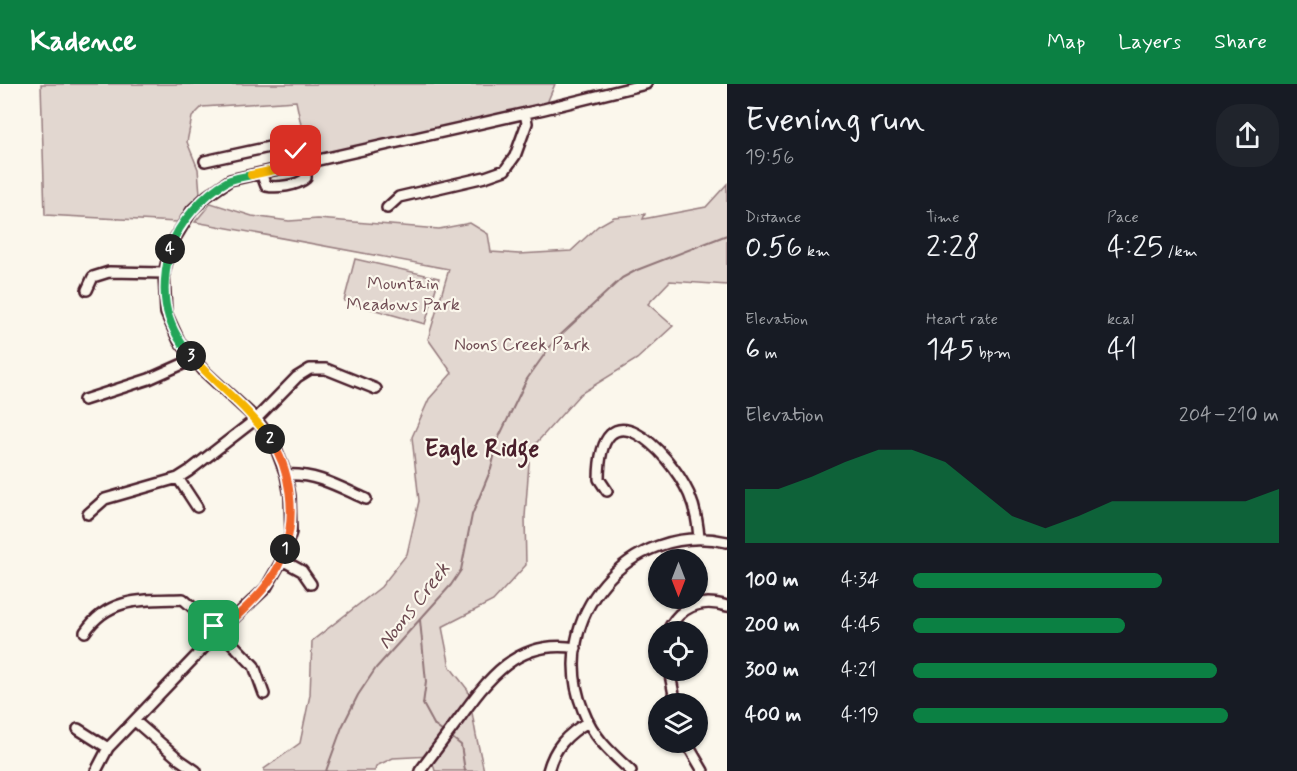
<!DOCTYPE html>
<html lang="en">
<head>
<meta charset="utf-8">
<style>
	:root { --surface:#171b24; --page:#20242c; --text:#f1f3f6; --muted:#9ea1a6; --accent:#0b8043 }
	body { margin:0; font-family:Mynerve,sans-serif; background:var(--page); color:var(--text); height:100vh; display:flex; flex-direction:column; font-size:22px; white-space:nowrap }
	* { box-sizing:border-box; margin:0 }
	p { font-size:20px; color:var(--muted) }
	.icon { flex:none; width:33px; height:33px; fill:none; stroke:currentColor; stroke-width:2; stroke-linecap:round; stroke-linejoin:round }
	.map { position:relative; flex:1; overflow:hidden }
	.side { display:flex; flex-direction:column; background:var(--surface); width:570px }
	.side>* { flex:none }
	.needle { width:39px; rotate:180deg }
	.tools { position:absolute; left:648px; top:465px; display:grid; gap:12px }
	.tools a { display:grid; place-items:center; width:60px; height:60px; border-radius:50%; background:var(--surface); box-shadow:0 2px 4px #0004; font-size:30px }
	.pin { position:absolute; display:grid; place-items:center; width:51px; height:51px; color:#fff; margin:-26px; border-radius:12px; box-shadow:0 3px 9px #0006 }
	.km { position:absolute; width:30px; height:30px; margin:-15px; border-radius:50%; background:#222; color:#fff; font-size:16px; line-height:30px; text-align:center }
	.round { display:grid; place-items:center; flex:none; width:63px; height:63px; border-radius:24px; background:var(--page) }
	.overview { display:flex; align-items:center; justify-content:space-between; height:102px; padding:0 18px }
	h1 { font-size:33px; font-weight:600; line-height:45px }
	.stats { display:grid; grid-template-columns:repeat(3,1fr); gap:9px; height:102px; padding:6px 18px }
	.stats div { display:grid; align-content:center }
	.stats b { font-size:30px; font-weight:600 }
	.stats small { font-size:16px; font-weight:400 }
	.stats p { font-size:16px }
	.chart { height:168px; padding:12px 18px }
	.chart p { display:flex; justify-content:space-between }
	.chart svg { width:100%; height:108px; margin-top:6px; fill:var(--accent); opacity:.7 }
	ul { padding:0 18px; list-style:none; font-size:20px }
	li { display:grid; grid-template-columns:96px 72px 1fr; align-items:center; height:45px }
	li i { height:15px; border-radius:8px; background:var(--accent) }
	header { display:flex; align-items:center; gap:36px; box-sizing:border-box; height:84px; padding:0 30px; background:var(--accent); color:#fff }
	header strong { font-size:28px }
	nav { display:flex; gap:33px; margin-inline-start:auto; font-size:21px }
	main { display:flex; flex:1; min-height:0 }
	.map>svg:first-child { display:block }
	.green { fill:#e2d7d0; stroke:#967b7e; stroke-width:1.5 }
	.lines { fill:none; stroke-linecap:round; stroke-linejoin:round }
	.stream { stroke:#907477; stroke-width:2 }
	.minor-casing { stroke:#4a1f2b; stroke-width:14 }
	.minor { stroke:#fbf7ec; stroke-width:9 }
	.split-1-casing { stroke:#fff; stroke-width:12 }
	.split-2-casing { stroke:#fff; stroke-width:12 }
	.split-3-casing { stroke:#fff; stroke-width:12 }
	.split-4-casing { stroke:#fff; stroke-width:12 }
	.split-5-casing { stroke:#fff; stroke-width:12 }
	.split-6-casing { stroke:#fff; stroke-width:12 }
	.split-1 { stroke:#f0652b; stroke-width:8 }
	.split-2 { stroke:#f0652b; stroke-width:8 }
	.split-3 { stroke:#f5b400; stroke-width:8 }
	.split-4 { stroke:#22a559; stroke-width:8 }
	.split-5 { stroke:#22a559; stroke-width:8 }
	.split-6 { stroke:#f5b400; stroke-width:8 }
	.labels { text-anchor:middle; stroke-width:4.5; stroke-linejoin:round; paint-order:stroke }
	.park-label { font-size:18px; fill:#704d54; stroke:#fbf7ec }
	.water-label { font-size:20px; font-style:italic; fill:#6d4a51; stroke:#fbf7ec }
	.district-label { font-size:24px; font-weight:bold; fill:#4a1f2b; stroke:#fbf7ec }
</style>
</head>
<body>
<header>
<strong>Kadence</strong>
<nav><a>Map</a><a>Layers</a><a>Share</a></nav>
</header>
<main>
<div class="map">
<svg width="727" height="687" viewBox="0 0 727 687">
	<rect width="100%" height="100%" fill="#fbf7ec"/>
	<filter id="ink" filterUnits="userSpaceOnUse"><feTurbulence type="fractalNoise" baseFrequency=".0167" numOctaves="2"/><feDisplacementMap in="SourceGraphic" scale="12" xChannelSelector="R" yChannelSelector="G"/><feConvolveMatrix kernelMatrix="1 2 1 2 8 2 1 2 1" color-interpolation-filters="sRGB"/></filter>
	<g filter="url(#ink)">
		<path class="green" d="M41 0H555L547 19 308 74 296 17 202 23 192 33 187 58 198 85 200 110 177 138 45 131Z
			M727 100V201L670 197 648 220 673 242 637 275 580 310 530 366 525 433 526 481 493 517 442 543 450 583 468 606 476 651 484 687H435L431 672 393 674 376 682 375 687H264V685L300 659 310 611 312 557 381 503 407 470 419 417 412 353 429 315 452 289 428 255 449 185 195 138 211 119 252 132 289 137 318 135 439 145 470 139 488 150 491 168 519 170 571 167 598 142 614 133 645 130 643 135 706 123Z
			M355 175 439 194 425 240 344 217Z"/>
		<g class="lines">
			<path class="stream" d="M420 536 426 598 423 620 435 642 446 650
				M451 653 461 661 465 687
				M326 687 342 643 358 611 376 584 451 501 461 486 472 431 491 385 499 353 527 295 554 257 622 194 637 186 727 151"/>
			<defs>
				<path id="minor" d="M205 77 274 62 296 67 306 86V94C297 102 277 104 266 102L261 89
					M387 124 399 113 485 93 505 86 515 72 527 39 525 29
					M87 206 93 193 109 188 164 189
					M84 316 149 295 194 275
					M286 391C316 389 339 403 366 415
					M178 394 197 423
					M607 407 599 395C600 299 668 365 689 410 695 424 698 439 699 454
					M88 430 105 415 178 394 189 387 256 335 297 293 310 285H326L376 305
					M282 476 302 487 311 500
					M85 548C109 512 145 516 183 515L220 547 254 582 264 610
					M667 548C680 522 700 514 727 522
					M669 586 676 620
					M135 637 180 676 196 687
					M78 645 108 664
					M686 658 703 687
					M96 687 108 664 220 547 266 504 282 476 291 448 290 412 286 391 274 359 256 335 204 287 179 257 166 229 164 189 171 161 192 126 207 112 230 96 544 25 646 0
					M420 687C432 671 444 655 456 639 487 596 516 554 576 564
					M548 687C554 664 567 650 588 638
					M631 687C610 668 593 653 583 626 546 534 630 436 727 458"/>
			</defs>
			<use href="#minor" class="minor-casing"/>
			<use href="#minor" class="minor"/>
		</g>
	</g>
	<g class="lines" filter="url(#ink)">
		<defs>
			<path id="split-1" d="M214 542 220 548C246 523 275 501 285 465"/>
			<path id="split-2" d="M270 355C291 385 296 431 285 465"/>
			<path id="split-3" d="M191 272C216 301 248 323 270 355"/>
			<path id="split-4" d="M170 165C160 207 162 237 191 272"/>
			<path id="split-5" d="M170 165C178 139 205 109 228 97 235 94 244 93 251 91"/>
			<path id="split-6" d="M251 91 302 80 296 67"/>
		</defs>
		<use href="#split-1" class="split-1-casing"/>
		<use href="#split-2" class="split-2-casing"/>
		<use href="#split-3" class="split-3-casing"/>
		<use href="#split-4" class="split-4-casing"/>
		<use href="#split-5" class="split-5-casing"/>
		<use href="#split-6" class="split-6-casing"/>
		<use href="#split-1" class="split-1"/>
		<use href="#split-2" class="split-2"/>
		<use href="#split-3" class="split-3"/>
		<use href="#split-4" class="split-4"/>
		<use href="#split-5" class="split-5"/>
		<use href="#split-6" class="split-6"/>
	</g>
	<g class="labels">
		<g class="park-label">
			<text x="403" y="205">Mountain<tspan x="403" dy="21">Meadows Park</tspan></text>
			<text x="522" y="266">Noons Creek Park</text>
		</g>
		<g class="water-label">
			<text transform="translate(413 521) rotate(-52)" y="7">Noons Creek</text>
		</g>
		<g class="district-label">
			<text x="482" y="372">Eagle Ridge</text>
		</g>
	</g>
</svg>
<div class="tools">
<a><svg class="needle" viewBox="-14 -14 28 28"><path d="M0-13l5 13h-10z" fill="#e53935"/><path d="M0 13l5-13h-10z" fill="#9ea1a6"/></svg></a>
<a><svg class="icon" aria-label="locate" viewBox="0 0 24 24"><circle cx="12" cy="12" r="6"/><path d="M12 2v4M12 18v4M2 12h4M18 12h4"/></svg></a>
<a><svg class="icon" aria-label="layers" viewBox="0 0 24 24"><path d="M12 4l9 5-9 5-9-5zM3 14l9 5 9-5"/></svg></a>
</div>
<div class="pin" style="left:214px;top:542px;background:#1e9e55"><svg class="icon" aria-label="arrive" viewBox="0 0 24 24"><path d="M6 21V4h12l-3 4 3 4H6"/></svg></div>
<div class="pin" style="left:296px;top:67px;background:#d93025"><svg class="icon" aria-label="check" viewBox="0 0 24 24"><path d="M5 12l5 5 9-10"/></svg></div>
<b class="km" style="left:285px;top:465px">1</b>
<b class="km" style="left:270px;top:355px">2</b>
<b class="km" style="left:191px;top:272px">3</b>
<b class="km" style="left:170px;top:165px">4</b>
</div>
<section class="side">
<div class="overview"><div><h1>Evening run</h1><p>19:56</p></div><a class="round"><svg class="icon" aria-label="share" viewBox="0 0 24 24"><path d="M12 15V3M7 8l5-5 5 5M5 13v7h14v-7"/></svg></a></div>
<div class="stats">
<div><p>Distance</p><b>0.56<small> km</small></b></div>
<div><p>Time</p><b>2:28</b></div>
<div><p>Pace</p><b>4:25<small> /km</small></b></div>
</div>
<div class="stats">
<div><p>Elevation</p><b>6<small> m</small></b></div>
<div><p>Heart rate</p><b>145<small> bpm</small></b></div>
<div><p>kcal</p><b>41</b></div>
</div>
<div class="chart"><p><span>Elevation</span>204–210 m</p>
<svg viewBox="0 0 160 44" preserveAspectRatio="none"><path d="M0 44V22L10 22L20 17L30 11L40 6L50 6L60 11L70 22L80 33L90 38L100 33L110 27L120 27L130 27L140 27L150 27L160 22V44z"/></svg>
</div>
<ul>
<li><b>100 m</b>4:34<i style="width:68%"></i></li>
<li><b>200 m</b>4:45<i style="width:58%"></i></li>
<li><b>300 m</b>4:21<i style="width:83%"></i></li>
<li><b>400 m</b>4:19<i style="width:86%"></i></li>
</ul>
</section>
</main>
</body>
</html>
